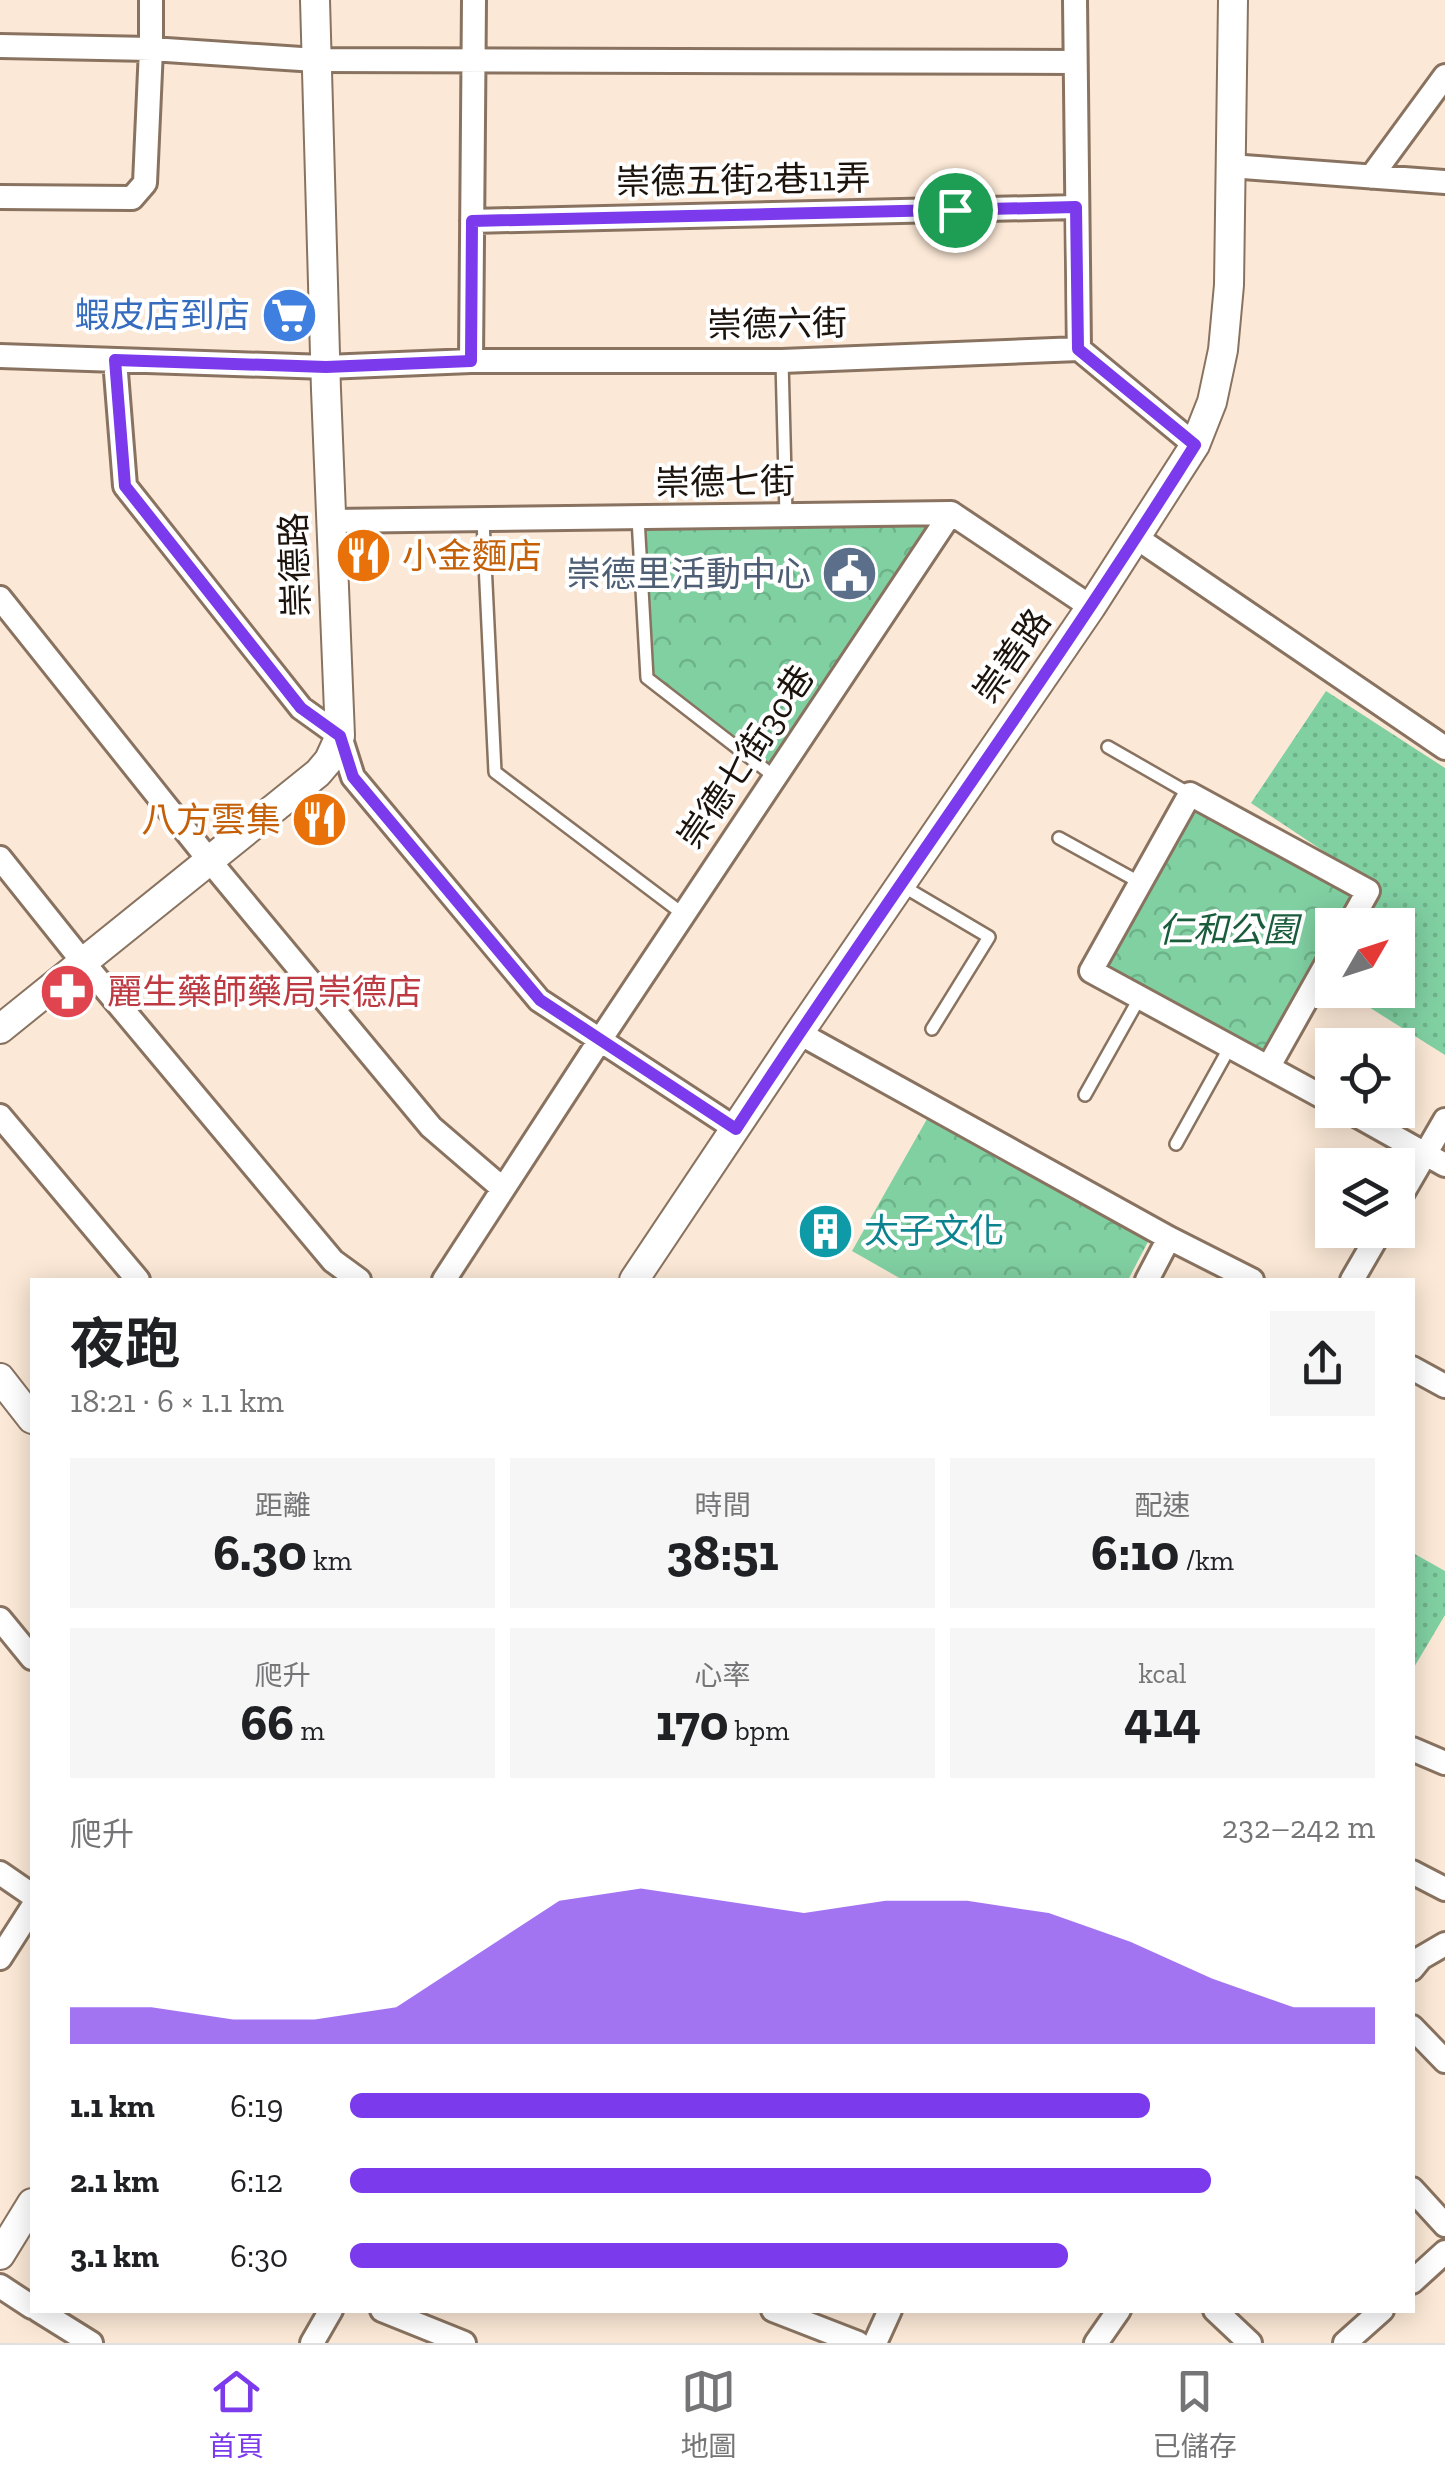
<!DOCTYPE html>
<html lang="zh-TW">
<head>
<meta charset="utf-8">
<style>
	:root { --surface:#fff; --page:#f6f6f6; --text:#202124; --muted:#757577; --line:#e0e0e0; --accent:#7c3aed }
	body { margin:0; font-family:"Zilla Slab","Noto Sans TC",serif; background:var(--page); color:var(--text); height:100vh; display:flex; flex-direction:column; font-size:38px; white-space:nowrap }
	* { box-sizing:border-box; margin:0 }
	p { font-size:32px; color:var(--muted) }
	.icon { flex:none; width:55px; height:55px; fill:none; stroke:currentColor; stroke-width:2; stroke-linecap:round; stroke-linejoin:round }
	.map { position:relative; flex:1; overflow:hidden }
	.side { position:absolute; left:30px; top:1278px; width:1385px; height:1035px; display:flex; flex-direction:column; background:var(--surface); border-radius:0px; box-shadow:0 5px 25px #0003 }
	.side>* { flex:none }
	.needle { width:65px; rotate:51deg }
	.fabs { position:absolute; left:1315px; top:908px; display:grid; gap:20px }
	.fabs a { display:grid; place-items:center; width:100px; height:100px; border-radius:0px; background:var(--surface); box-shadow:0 5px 25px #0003; font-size:50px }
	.pin { position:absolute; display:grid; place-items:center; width:85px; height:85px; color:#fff; margin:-42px; border:5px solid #fff; border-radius:50%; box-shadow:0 2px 10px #0007 }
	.round { display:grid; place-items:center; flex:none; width:105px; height:105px; border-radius:0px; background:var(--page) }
	.head { display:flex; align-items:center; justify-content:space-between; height:170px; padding:0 40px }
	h1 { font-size:55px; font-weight:700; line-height:75px }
	.metrics { display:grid; grid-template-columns:repeat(3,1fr); gap:15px; height:170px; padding:10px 40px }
	.metrics div { display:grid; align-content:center; border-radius:0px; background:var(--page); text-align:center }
	.metrics b { font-size:50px; font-weight:700 }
	.metrics small { font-size:28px; font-weight:400 }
	.metrics p { font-size:28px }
	.chart { height:280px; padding:20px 40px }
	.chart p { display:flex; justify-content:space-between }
	.chart svg { width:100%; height:180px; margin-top:10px; fill:var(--accent); opacity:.7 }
	ul { padding:0 40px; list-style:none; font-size:32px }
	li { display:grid; grid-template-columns:160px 120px 1fr; align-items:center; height:75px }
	li i { height:25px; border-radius:12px; background:var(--accent) }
	.tabs { display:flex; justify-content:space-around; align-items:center; height:140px; border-top:2px solid var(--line); background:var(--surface); font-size:28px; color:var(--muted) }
	.tabs a { display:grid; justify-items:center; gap:5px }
	.tabs .on { color:var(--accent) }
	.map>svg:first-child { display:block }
	.grass { fill:url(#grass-dots) }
	.park { fill:url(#park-crowns) }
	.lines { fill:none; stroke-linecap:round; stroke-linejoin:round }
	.service-casing { stroke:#897360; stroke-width:16 }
	.minor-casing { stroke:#897360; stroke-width:28 }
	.tertiary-casing { stroke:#897360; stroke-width:32 }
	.service { stroke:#fff; stroke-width:11 }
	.minor { stroke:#fff; stroke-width:22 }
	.tertiary { stroke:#fff; stroke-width:28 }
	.route-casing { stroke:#fff; stroke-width:20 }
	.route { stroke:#7c3aed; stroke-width:12 }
	.labels { text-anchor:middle; stroke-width:8; stroke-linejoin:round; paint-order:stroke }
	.street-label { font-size:35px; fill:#1c130c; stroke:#fff }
	.shop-label { font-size:35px; fill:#366cbe; stroke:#fff; text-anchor:end }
	.food-label { font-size:35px; fill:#c56008; stroke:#fff; text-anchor:start }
	.service-label { font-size:35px; fill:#4e5e75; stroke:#fff; text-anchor:end }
	.park-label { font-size:35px; font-style:italic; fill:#1a5d3d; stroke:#fff }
	.health-label { font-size:35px; fill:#be3a42; stroke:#fff; text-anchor:start }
	.culture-label { font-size:35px; fill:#0d838f; stroke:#fff; text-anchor:start }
</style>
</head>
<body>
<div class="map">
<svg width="1445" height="2343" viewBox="0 0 1445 2343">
	<defs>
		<pattern id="grass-dots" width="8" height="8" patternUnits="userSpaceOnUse" patternTransform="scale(2.5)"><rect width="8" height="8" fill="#80d0a2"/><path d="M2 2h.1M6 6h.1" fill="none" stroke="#6eb28a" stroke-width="1.8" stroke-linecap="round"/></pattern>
		<pattern id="park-crowns" width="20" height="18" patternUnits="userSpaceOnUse" patternTransform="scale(2.5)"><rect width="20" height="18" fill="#80d0a2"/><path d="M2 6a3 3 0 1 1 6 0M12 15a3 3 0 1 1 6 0" fill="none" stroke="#6eb28a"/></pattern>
	</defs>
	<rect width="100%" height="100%" fill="#fbe8d6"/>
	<path class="grass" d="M1326 691 1445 768V1055L1364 1004 1370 990H1398V925H1360L1376 886 1251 803Z
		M1413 1553 1445 1571V1615L1413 1669Z"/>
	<path class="park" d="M943 517 775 776 648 677 639 520Z
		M1192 804 1354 894 1337 925H1332V933L1265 1056 1102 968Z
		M927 1119 1151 1236 1128 1280H903L852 1251Z"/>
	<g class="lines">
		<defs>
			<path id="service" d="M782 361 786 515
				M638 518 647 678 775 777
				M483 521 495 772 683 914
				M1108 747 1190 794
				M1059 838 1139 882
				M901 885 989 937 932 1029
				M1085 1095 1140 997
				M1176 1144 1231 1045"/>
			<path id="minor" d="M1075 0 1079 349
				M0 46 151 49 316 60 1075 62
				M1230 166 1445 182
				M1371 177 1445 76
				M0 197 132 198 145 183 151 49V0
				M472 221 1076 207
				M0 356 326 367 471 361H782L1079 349 1195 445
				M115 360 125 486 301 708 340 736 353 777 539 1000 736 1129
				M471 361 474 0
				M331 521 951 513 1091 607
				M1137 538 1445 748
				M0 598 209 860 431 1127 503 1189
				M0 858 83 962 333 1261 359 1280
				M799 1033 1169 1238 1252 1280
				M1269 1066 1332 954
				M1332 1102 1091 971 1190 794 1368 891 1349 925
				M1347 1110 1445 1165
				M0 1116 138 1280
				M1398 1201 1445 1120
				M444 1280 600 1040 951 513
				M1147 1280 1169 1238
				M1352 1280 1381 1230
				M1412 1368 1445 1386
				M0 1619 32 1658
				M1412 1749 1445 1763
				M1412 1872 1445 1889
				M0 1873 32 1895
				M0 1958 32 1908
				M1412 1969 1421 1958 1445 1944
				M1412 2027 1445 2061
				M1412 2189 1445 2225
				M1412 2282 1445 2252
				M0 2286 32 2307
				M38 2310 91 2343
				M382 2310 464 2343
				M773 2310 858 2343
				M1215 2310 1250 2343
				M312 2343 331 2310
				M875 2343 890 2310
				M1096 2343 1119 2310
				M1345 2343 1382 2310"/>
			<path id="tertiary" d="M0 1029 318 773 329 760 340 736 326 390 315 0
				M634 1280 799 1033 1091 607 1195 445 1212 402 1223 350 1229 285 1233 0
				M0 1378 32 1419
				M0 2255 32 2203"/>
		</defs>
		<use href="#service" class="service-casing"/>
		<use href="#minor" class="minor-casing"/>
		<use href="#tertiary" class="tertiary-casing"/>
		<use href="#service" class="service"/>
		<use href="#minor" class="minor"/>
		<use href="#tertiary" class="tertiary"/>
	</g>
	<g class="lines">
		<defs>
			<path id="route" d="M1076 207 1078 349 1195 445C1049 678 886 899 736 1129L540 1000 353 777 340 736 301 708 125 486 115 360 326 367 471 361 472 221Z"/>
		</defs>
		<use href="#route" class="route-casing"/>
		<use href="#route" class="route"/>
	</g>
	<defs>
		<symbol id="supermarket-disc" viewBox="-11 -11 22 22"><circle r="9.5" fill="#3f7fe0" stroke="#fff"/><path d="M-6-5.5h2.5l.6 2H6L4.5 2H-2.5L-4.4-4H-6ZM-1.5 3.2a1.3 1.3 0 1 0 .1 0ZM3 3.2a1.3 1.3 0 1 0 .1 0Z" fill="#fff"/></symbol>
		<symbol id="restaurant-disc" viewBox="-11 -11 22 22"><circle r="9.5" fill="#e8710a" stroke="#fff"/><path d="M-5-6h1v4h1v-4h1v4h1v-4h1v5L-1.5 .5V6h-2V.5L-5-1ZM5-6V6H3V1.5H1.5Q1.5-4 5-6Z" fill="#fff"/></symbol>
		<symbol id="civic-disc" viewBox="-11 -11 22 22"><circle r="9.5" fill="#5c6f8a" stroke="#fff"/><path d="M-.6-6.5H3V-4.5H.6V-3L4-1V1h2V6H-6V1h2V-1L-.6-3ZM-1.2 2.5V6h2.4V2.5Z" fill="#fff"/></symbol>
		<symbol id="pharmacy-disc" viewBox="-11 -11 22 22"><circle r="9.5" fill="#e0444e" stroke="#fff"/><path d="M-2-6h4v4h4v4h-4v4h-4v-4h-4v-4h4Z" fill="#fff"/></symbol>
		<symbol id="building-disc" viewBox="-11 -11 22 22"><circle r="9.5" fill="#0f9aa8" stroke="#fff"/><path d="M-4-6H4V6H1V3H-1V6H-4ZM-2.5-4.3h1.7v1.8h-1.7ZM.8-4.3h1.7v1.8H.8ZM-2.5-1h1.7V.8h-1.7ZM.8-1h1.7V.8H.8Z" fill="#fff"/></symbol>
	</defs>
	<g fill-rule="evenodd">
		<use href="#supermarket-disc" x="258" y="284" width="63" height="63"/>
		<use href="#restaurant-disc" x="332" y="524" width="63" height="63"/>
		<use href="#civic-disc" x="818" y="542" width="63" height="63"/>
		<use href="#restaurant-disc" x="288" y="788" width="63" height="63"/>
		<use href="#pharmacy-disc" x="36" y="960" width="63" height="63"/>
		<use href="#building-disc" x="794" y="1200" width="63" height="63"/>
	</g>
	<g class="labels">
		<g class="street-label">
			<text transform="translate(743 180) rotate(-1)" y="12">崇德五街2巷11弄</text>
			<text transform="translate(777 324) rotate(-1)" y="12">崇德六街</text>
			<text transform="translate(725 482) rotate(-1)" y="12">崇德七街</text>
			<text transform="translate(295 565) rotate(-92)" y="12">崇德路</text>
			<text transform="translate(1012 656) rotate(-55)" y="12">崇善路</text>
			<text transform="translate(746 757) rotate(-56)" y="12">崇德七街30巷</text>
		</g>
		<g class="shop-label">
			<text x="250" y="327">蝦皮店到店</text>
		</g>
		<g class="food-label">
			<text x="402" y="568">小金麵店</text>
			<text x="281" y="832" text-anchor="end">八方雲集</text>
		</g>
		<g class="service-label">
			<text x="811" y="586">崇德里活動中心</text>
		</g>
		<g class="park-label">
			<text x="1228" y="942">仁和公園</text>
		</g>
		<g class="health-label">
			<text x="107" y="1004">麗生藥師藥局崇德店</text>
		</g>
		<g class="culture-label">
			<text x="864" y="1243">太子文化</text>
		</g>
	</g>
</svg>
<div class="fabs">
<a><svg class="needle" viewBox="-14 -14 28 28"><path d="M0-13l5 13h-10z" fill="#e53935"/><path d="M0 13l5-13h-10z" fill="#757577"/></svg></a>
<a><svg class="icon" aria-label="locate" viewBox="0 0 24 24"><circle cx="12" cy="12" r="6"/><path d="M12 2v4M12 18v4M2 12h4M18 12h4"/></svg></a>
<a><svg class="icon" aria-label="layers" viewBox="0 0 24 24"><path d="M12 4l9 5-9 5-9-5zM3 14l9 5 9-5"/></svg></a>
</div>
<div class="pin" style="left:955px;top:210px;background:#1e9e55"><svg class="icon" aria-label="arrive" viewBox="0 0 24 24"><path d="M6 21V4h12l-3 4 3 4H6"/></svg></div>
<section class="side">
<div class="head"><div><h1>夜跑</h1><p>18:21 · 6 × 1.1 km</p></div><a class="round"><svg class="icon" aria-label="share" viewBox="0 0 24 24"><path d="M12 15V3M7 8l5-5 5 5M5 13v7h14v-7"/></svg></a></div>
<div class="metrics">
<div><p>距離</p><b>6.30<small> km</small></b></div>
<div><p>時間</p><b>38:51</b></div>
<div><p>配速</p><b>6:10<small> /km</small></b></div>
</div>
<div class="metrics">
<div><p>爬升</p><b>66<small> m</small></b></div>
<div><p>心率</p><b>170<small> bpm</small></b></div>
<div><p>kcal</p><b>414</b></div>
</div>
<div class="chart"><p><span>爬升</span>232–242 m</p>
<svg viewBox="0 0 160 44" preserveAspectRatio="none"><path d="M0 44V35L10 35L20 38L30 38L40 35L50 22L60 9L70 6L80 9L90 12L100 9L110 9L120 12L130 19L140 28L150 35L160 35V44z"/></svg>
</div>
<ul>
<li><b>1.1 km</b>6:19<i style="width:78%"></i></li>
<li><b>2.1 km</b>6:12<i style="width:84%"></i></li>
<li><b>3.1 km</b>6:30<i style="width:70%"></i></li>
</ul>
</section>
</div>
<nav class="tabs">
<a class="on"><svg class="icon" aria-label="home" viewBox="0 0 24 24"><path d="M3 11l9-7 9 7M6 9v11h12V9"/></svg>首頁</a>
<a><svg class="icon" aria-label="map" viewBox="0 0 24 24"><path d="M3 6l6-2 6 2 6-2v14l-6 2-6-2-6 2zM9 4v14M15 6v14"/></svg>地圖</a>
<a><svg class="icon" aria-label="saved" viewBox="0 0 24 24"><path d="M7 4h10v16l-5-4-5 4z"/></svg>已儲存</a>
</nav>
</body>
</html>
